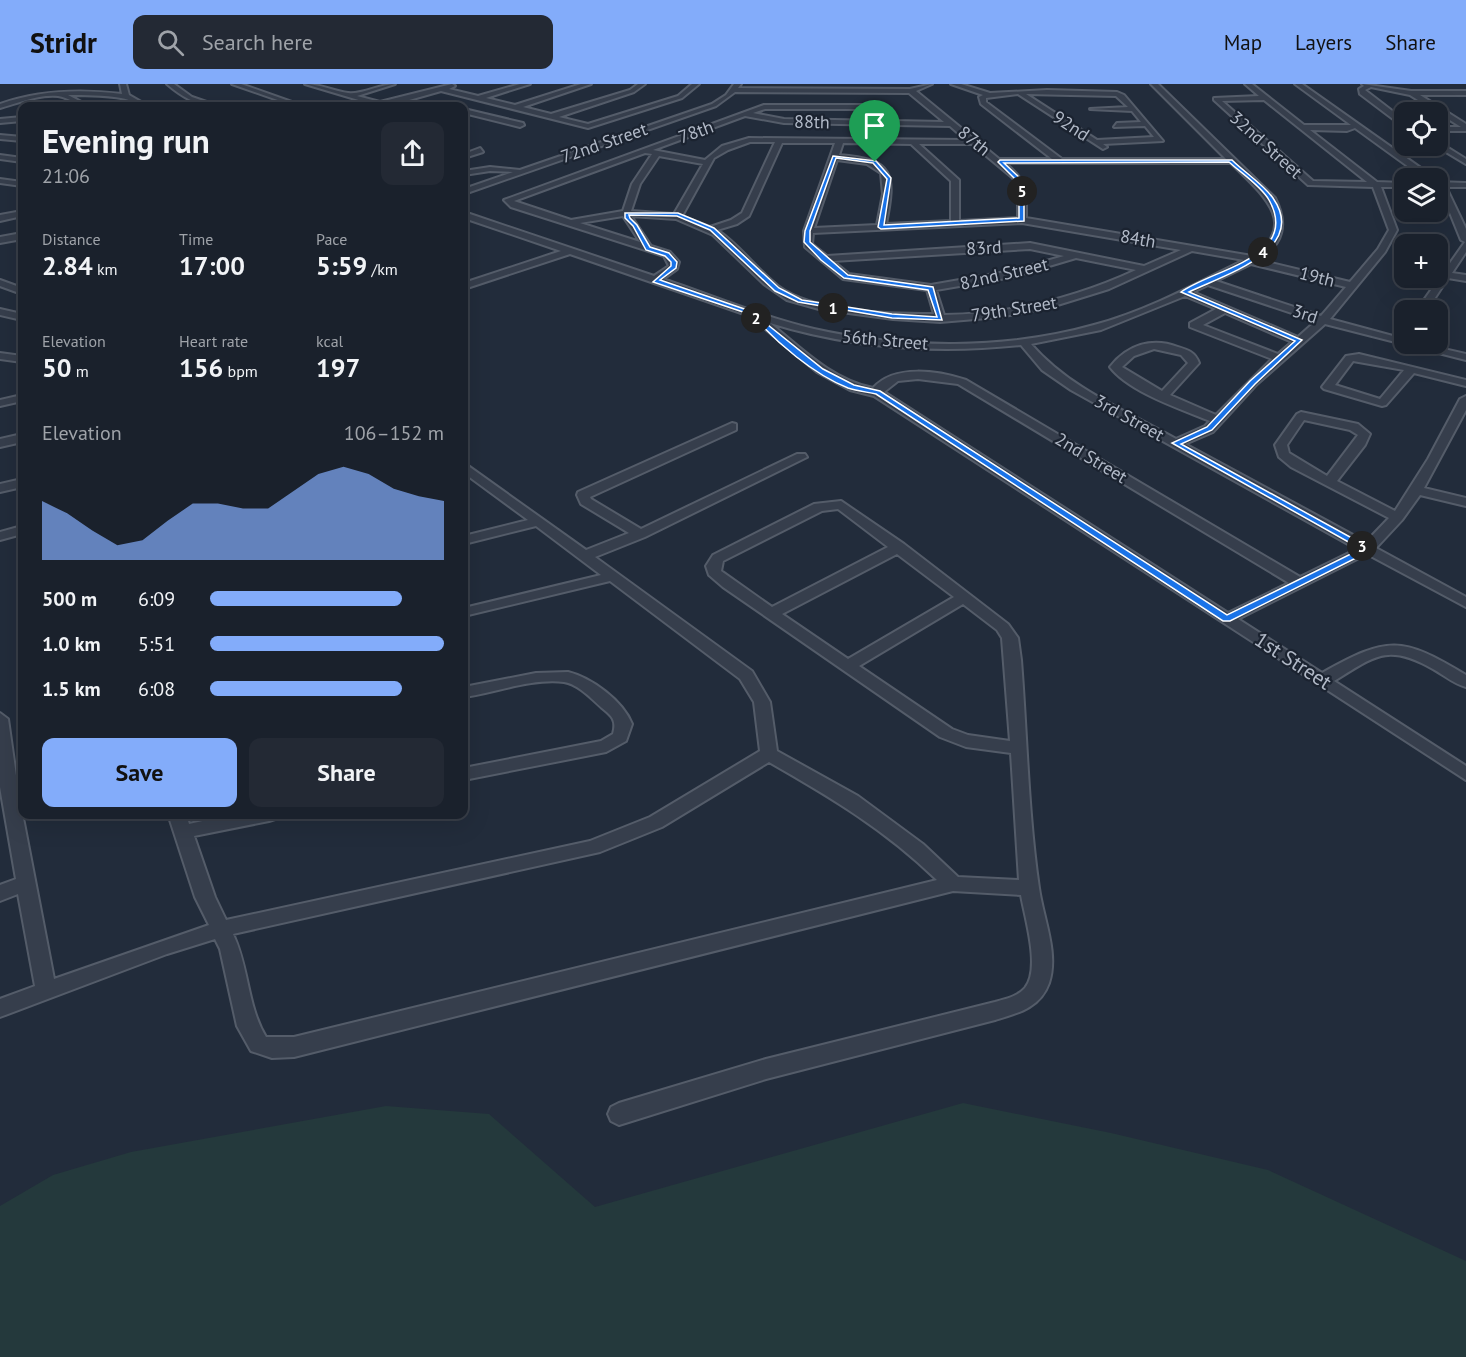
<!DOCTYPE html>
<html lang="en">
<head>
<meta charset="utf-8">
<style>
	:root { --surface:#1a212c; --page:#232934; --text:#f1f3f6; --muted:#9fa3a9; --line:#383e48; --accent:#83acfa }
	body { margin:0; font-family:"PT Sans",sans-serif; background:var(--page); color:var(--text); height:100vh; display:flex; flex-direction:column; font-size:22px; white-space:nowrap }
	* { box-sizing:border-box; margin:0 }
	p { font-size:20px; color:var(--muted) }
	.icon { flex:none; width:33px; height:33px; fill:none; stroke:currentColor; stroke-width:2; stroke-linecap:round; stroke-linejoin:round }
	.map { position:relative; flex:1; overflow:hidden }
	.details { position:absolute; left:18px; top:18px; width:450px; height:717px; display:flex; flex-direction:column; background:var(--surface); border-radius:12px; box-shadow:0 6px 24px #0002,0 0 0 2px var(--line) }
	.details>* { flex:none }
	.buttons { position:absolute; left:1394px; top:18px; display:grid; gap:12px }
	.buttons a { display:grid; place-items:center; width:54px; height:54px; border-radius:12px; background:var(--surface); box-shadow:0 6px 24px #0002,0 0 0 2px var(--line); font-size:30px }
	.pin { position:absolute; display:grid; place-items:center; width:51px; height:51px; color:#fff; margin:-62px -26px; border-radius:50% 50% 50% 0; rotate:-45deg; box-shadow:0 0 6px #0007 }
	.pin .icon { rotate:45deg }
	.km { position:absolute; width:30px; height:30px; margin:-15px; border-radius:50%; background:#222; color:#fff; font-size:16px; line-height:30px; text-align:center }
	.round { display:grid; place-items:center; flex:none; width:63px; height:63px; border-radius:12px; background:var(--page) }
	.head { display:flex; align-items:center; justify-content:space-between; height:102px; padding:0 24px }
	h1 { font-size:33px; font-weight:600; line-height:45px }
	.metrics { display:grid; grid-template-columns:repeat(3,1fr); gap:9px; height:102px; padding:6px 24px }
	.metrics div { display:grid; align-content:center }
	.metrics b { font-size:26px; font-weight:600 }
	.metrics small { font-size:16px; font-weight:400 }
	.metrics p { font-size:16px }
	.chart { height:168px; padding:12px 24px }
	.chart p { display:flex; justify-content:space-between }
	.chart svg { width:100%; height:108px; margin-top:6px; fill:var(--accent); opacity:.7 }
	.cta { display:flex; gap:12px; margin-top:auto; padding:12px 24px }
	.cta a { flex:1; height:69px; border-radius:12px; background:var(--accent); color:#111; font-size:24px; font-weight:600; line-height:69px; text-align:center }
	.cta a+a { background:var(--page); color:var(--text) }
	ul { padding:0 24px; list-style:none; font-size:20px }
	li { display:grid; grid-template-columns:96px 72px 1fr; align-items:center; height:45px }
	li i { height:15px; border-radius:8px; background:var(--accent) }
	header { display:flex; align-items:center; gap:36px; box-sizing:border-box; height:84px; padding:0 30px; background:var(--accent); color:#111 }
	header strong { font-size:28px }
	nav { display:flex; gap:33px; margin-inline-start:auto; font-size:21px }
	.search { width:420px; height:54px; background:var(--page); display:flex; align-items:center; gap:15px; box-sizing:border-box; padding:0 21px; border-radius:12px; color:var(--muted); font-size:22px }
	.map>svg:first-child { display:block }
	.green { fill:#24393c }
	.lines { fill:none; stroke-linecap:round; stroke-linejoin:round }
	.minor-casing { stroke:#545c69; stroke-width:4 }
	.minor { fill:#363e4c; fill-rule:evenodd }
	.route { fill:#1a73e8; stroke:#fff; stroke-width:1.5; fill-rule:evenodd }
	.labels { text-anchor:middle; stroke-width:4.5; stroke-linejoin:round; paint-order:stroke }
	.far-street-label { font-size:18px; fill:#b1b9c7; stroke:#1b2330 }
	.street-label { font-size:21px; fill:#b1b9c7; stroke:#1b2330 }
</style>
</head>
<body>
<header>
<strong>Stridr</strong>
<div class="search"><svg class="icon" aria-label="search" viewBox="0 0 24 24"><circle cx="10" cy="10" r="6"/><path d="M15 15l6 6"/></svg>Search here</div>
<nav><a>Map</a><a>Layers</a><a>Share</a></nav>
</header>
<div class="map">
<svg width="1466" height="1273" viewBox="0 0 1466 1273">
	<rect width="100%" height="100%" fill="#222c3b"/>
	<path class="green" d="M963 1019 1111 1049 1268 1086 1466 1177V1273H0V1122L53 1091 131 1068 386 1022 489 1030 595 1123Z"/>
	<g class="lines">
		<defs>
			<path id="minor" d="M120 0H126L129 11 148 22C138 22 131 15 121 14 104 11 86 11 68 11L89 22C77 22 68 13 58 12 39 10 18 19 0 24V20C40 6 80 5 122 10Z
				M167 0H174L192 13 218 22C200 24 181 12 167 0Z
				M232 0H241L303 22H295Z
				M305 0C320 0 333 7 348 9 362 11 380 0 395 0L357 12 380 18 452 0 455 2 449 5 478 12 520 0H530L486 14 515 21 581 0H591L523 23 551 30 630 6 638 0H645L634 8 559 33 588 40 678 12 692 0H699L682 14 588 44 441 7 388 22H371L372 20Z
				M734 0H741L738 4 910 5 932 0 916 7 999 75H1052L981 20 979 13 983 11 951 0H961L990 9 1047 6 1117 8 1124 11 1163 57 1103 60 1107 63 1103 65 1018 10 986 14V18L1062 75H1226L1151 0H1158L1275 114C1288 140 1284 160 1258 176L1350 198 1378 165 1389 146 1373 103 1308 101 1214 16V14L1259 12 1245 0H1252L1304 41H1351L1295 0H1302L1432 92 1433 94H1424L1355 44 1347 47 1310 46 1377 98 1404 99V103H1381L1397 146 1385 168 1330 235 1404 255V260H1422L1466 270V276L1325 240 1257 300 1213 348 1185 360 1366 458 1389 434 1291 383 1279 373 1275 361 1297 330 1301 328 1358 340 1370 350 1365 361 1337 397 1395 427 1428 375 1460 315 1466 312V326L1424 404 1466 414V422L1420 411 1402 436 1376 464 1466 513V523L1367 470 1238 535 1322 589C1388 552 1401 552 1466 591V603C1454 600 1444 591 1433 585 1387 559 1375 572 1334 597L1466 682V696L874 312 850 306 817 288 750 232 570 170 464 205V199L561 167 464 134V128L654 192 669 182 664 172 511 123 504 116 764 21H861L878 25 893 37 944 38 909 9 735 8 716 22 464 110V105L513 88 490 87 464 91V87L490 83 520 86 712 20 726 11ZM1026 10 1116 12 1128 23 1090 25 1132 27 1141 38 1117 39 1114 43 1145 42 1154 53 1097 56ZM1264 16 1367 98 1313 97 1222 17ZM765 25H861L874 28 884 37 784 35 753 29ZM745 32 784 39 950 42 966 56 749 54 722 62 705 76 653 66ZM750 58H775L742 129 731 136 710 143 682 132 714 74 728 66ZM782 59H835L804 147 805 163 843 195 927 206 934 230C890 230 814 229 778 202 756 185 740 161 717 146L737 140 749 132ZM843 59 911 60 951 97V137L886 140C896 90 894 75 839 71ZM919 60H972L1013 94 1018 105V134L959 137V96ZM645 69 652 70 632 100 623 127 571 136 514 117ZM659 72 703 80 674 130 631 127 640 100ZM837 76 867 80 881 89 883 110 877 141 814 144ZM1005 79H1231C1258 106 1303 141 1252 172L1026 134C1026 106 1028 98 1005 79ZM623 132 640 158 580 139ZM631 132 676 135 713 151 764 200 787 216 819 225 893 235 940 238 999 233 1051 223 1109 205 1192 167 1244 176C1196 200 1147 227 1094 241 1006 266 903 265 814 245 763 233 713 212 663 195L677 185 679 178 670 168 651 162ZM1022 139 1181 166 1144 182 1030 159 827 172 812 160 813 149ZM1030 165 1064 172 1011 187 931 201 849 190 833 177ZM1076 174 1136 186C1075 214 1011 230 944 231L936 206 1012 193ZM1251 180 1346 203 1321 232 1216 197ZM1208 201 1316 237 1298 253 1193 208ZM1185 212 1216 225 1190 239V243L1272 275 1216 331 1170 311 1199 279C1195 268 1188 266 1178 263 1152 253 1127 261 1110 283 1129 308 1181 325 1210 337L1205 342 1176 355C1126 327 1069 304 1031 260L1101 246ZM1225 229 1292 258 1278 270 1203 241ZM770 239C851 264 937 270 1021 261L1042 286 1071 306 1357 465 1300 493 966 296C938 287 895 280 873 304 832 296 801 264 770 239ZM1154 265 1181 271 1188 279 1162 307 1122 283 1134 272ZM918 295 958 300 1289 499 1228 529 884 308 898 297ZM1304 336 1350 346 1358 351 1327 392 1289 369 1287 361Z
				M1362 0 1411 7H1466V11H1420L1466 40V47H1437V43H1461L1410 11 1371 3 1365 6 1404 36V41H1401L1360 10 1359 5 1364 2Z
				M427 20 451 22H424Z
				M464 25 523 39 524 41 520 43 464 29Z
				M22 33V37L0 39V35Z
				M0 51 22 53V57L0 55Z
				M1437 57 1466 75V80L1436 62Z
				M480 64 483 68 464 74V70Z
				M0 71 22 74V78L0 75Z
				M0 95 22 98V102L0 99Z
				M1437 98 1466 99V103H1446L1466 145V168L1452 189 1466 191V197L1448 194 1427 226H1417L1465 158 1461 156 1442 109 1437 104Z
				M22 127V132L0 137V131Z
				M22 149V155L0 159V153Z
				M0 196 22 204V210L0 202Z
				M0 225 22 230V236L0 231Z
				M0 269 22 272V278L0 275Z
				M1359 270 1466 296V302L1414 289 1386 321 1382 322 1324 305 1322 303 1346 272ZM1353 277 1404 286 1380 315 1335 301Z
				M22 311V317L0 322V316Z
				M732 339 736 340V346L590 413 591 415 641 445 797 370H805L807 373 645 453 595 473 752 587 770 618 777 667 858 712 923 760 958 793 1019 796 1011 669 966 663 940 653 723 503 709 491 706 482 713 471 814 420 841 417 904 460 1008 540 1018 554 1021 576C1027 652 1028 729 1039 804 1043 834 1059 869 1049 899 1040 924 1018 929 995 936L766 995 619 1041 611 1037 608 1030 611 1023 619 1019 766 975 995 918C1005 915 1017 913 1025 904 1041 885 1025 834 1021 811L953 807 294 973 272 974 251 967 237 942 220 865 215 855 167 870 0 933V915L35 902 18 810 0 817V801L16 795 0 703V629L8 635 19 713 54 895 209 841 195 813 168 730H186L189 740 234 730H278L275 735 269 737 194 752 215 813 226 836 590 757 650 733 760 667 754 618 740 595 610 497 464 532V524L601 491 536 442 464 460V452L528 436 464 389V379L586 466 629 449 581 420 577 411 578 408ZM838 425 888 463 772 523 721 487 723 477 822 427ZM897 470 954 513 848 575 782 530ZM963 520 997 546 1002 554 1010 657 968 651 952 645 859 582ZM769 678C832 714 884 745 937 796L294 953H266C247 922 249 883 233 850L600 768 662 743Z
				M22 350V358L0 363V355Z
				M22 395V403L0 408V400Z
				M22 442V450L0 456V448Z
				M568 588C592 594 623 617 632 640L626 657 606 668 464 696V684L601 657 613 650C617 636 612 632 602 624 592 615 578 600 564 598 531 594 495 609 464 613V603L536 589Z"/>
		</defs>
		<use href="#minor" class="minor-casing"/>
		<use href="#minor" class="minor"/>
	</g>
	<path class="route" d="M833 72 876 77 891 94 884 141 1019 134V99L998 78 1000 76H1232C1244 88 1263 100 1273 114 1309 166 1224 191 1189 208L1302 256 1255 300 1212 346 1181 360 1370 464V467L1230 537H1223L876 310C867 308 857 307 848 304 813 290 777 259 752 231L653 198 671 182V178L665 172 646 166 633 142 625 134V129H678L714 144 779 204 802 216 892 230 937 233 928 206 844 194 821 176 804 158 805 147ZM836 74 873 79 887 95 878 143 881 145 1024 137V98L1004 79 1229 78C1241 89 1261 102 1269 116 1301 173 1213 185 1181 208L1295 257 1250 297 1207 343 1172 359 1361 465 1227 531 880 307 854 301 823 285 768 241 756 229 660 196 676 184 677 178 669 169 650 163 637 141 630 134 629 131 677 132 710 146 775 207 798 218 892 234 942 236 933 203 848 191 810 158V147Z"/>
	<g class="labels">
		<g class="far-street-label">
			<text transform="translate(812 38) rotate(1)" y="6">88th</text>
			<text transform="translate(1071 42) rotate(33)" y="6">92nd</text>
			<text transform="translate(696 48) rotate(-20)" y="6">78th</text>
			<text transform="translate(974 57) rotate(39)" y="6">87th</text>
			<text transform="translate(604 59) rotate(-19)" y="6">72nd Street</text>
			<text transform="translate(1266 61) rotate(42)" y="6">32nd Street</text>
			<text transform="translate(1138 155) rotate(10)" y="6">84th</text>
			<text transform="translate(984 164) rotate(-3)" y="6">83rd</text>
			<text transform="translate(1004 190) rotate(-13)" y="6">82nd Street</text>
			<text transform="translate(1317 193) rotate(14)" y="6">19th</text>
			<text transform="translate(1014 225) rotate(-9)" y="6">79th Street</text>
			<text transform="translate(1305 230) rotate(18)" y="6">3rd</text>
			<text transform="translate(885 256) rotate(5)" y="6">56th Street</text>
			<text transform="translate(1129 334) rotate(29)" y="6">3rd Street</text>
			<text transform="translate(1091 374) rotate(31)" y="6">2nd Street</text>
		</g>
		<g class="street-label">
			<text transform="translate(1293 577) rotate(33)" y="7">1st Street</text>
		</g>
	</g>
</svg>
<div class="buttons">
<a><svg class="icon" aria-label="locate" viewBox="0 0 24 24"><circle cx="12" cy="12" r="6"/><path d="M12 2v4M12 18v4M2 12h4M18 12h4"/></svg></a>
<a><svg class="icon" aria-label="layers" viewBox="0 0 24 24"><path d="M12 4l9 5-9 5-9-5zM3 14l9 5 9-5"/></svg></a>
<a>+</a>
<a>−</a>
</div>
<div class="pin" style="left:875px;top:78px;background:#1e9e55"><svg class="icon" aria-label="arrive" viewBox="0 0 24 24"><path d="M6 21V4h12l-3 4 3 4H6"/></svg></div>
<b class="km" style="left:833px;top:224px">1</b>
<b class="km" style="left:756px;top:234px">2</b>
<b class="km" style="left:1362px;top:462px">3</b>
<b class="km" style="left:1263px;top:168px">4</b>
<b class="km" style="left:1022px;top:107px">5</b>
<section class="details">
<div class="head"><div><h1>Evening run</h1><p>21:06</p></div><a class="round"><svg class="icon" aria-label="share" viewBox="0 0 24 24"><path d="M12 15V3M7 8l5-5 5 5M5 13v7h14v-7"/></svg></a></div>
<div class="metrics">
<div><p>Distance</p><b>2.84<small> km</small></b></div>
<div><p>Time</p><b>17:00</b></div>
<div><p>Pace</p><b>5:59<small> /km</small></b></div>
</div>
<div class="metrics">
<div><p>Elevation</p><b>50<small> m</small></b></div>
<div><p>Heart rate</p><b>156<small> bpm</small></b></div>
<div><p>kcal</p><b>197</b></div>
</div>
<div class="chart"><p><span>Elevation</span>106–152 m</p>
<svg viewBox="0 0 160 44" preserveAspectRatio="none"><path d="M0 44V20L10 25L20 32L30 38L40 36L50 28L60 21L70 21L80 23L90 23L100 16L110 9L120 6L130 9L140 15L150 18L160 20V44z"/></svg>
</div>
<ul>
<li><b>500 m</b>6:09<i style="width:82%"></i></li>
<li><b>1.0 km</b>5:51<i style="width:100%"></i></li>
<li><b>1.5 km</b>6:08<i style="width:82%"></i></li>
</ul>
<div class="cta"><a>Save</a><a>Share</a></div>
</section>
</div>
</body>
</html>
